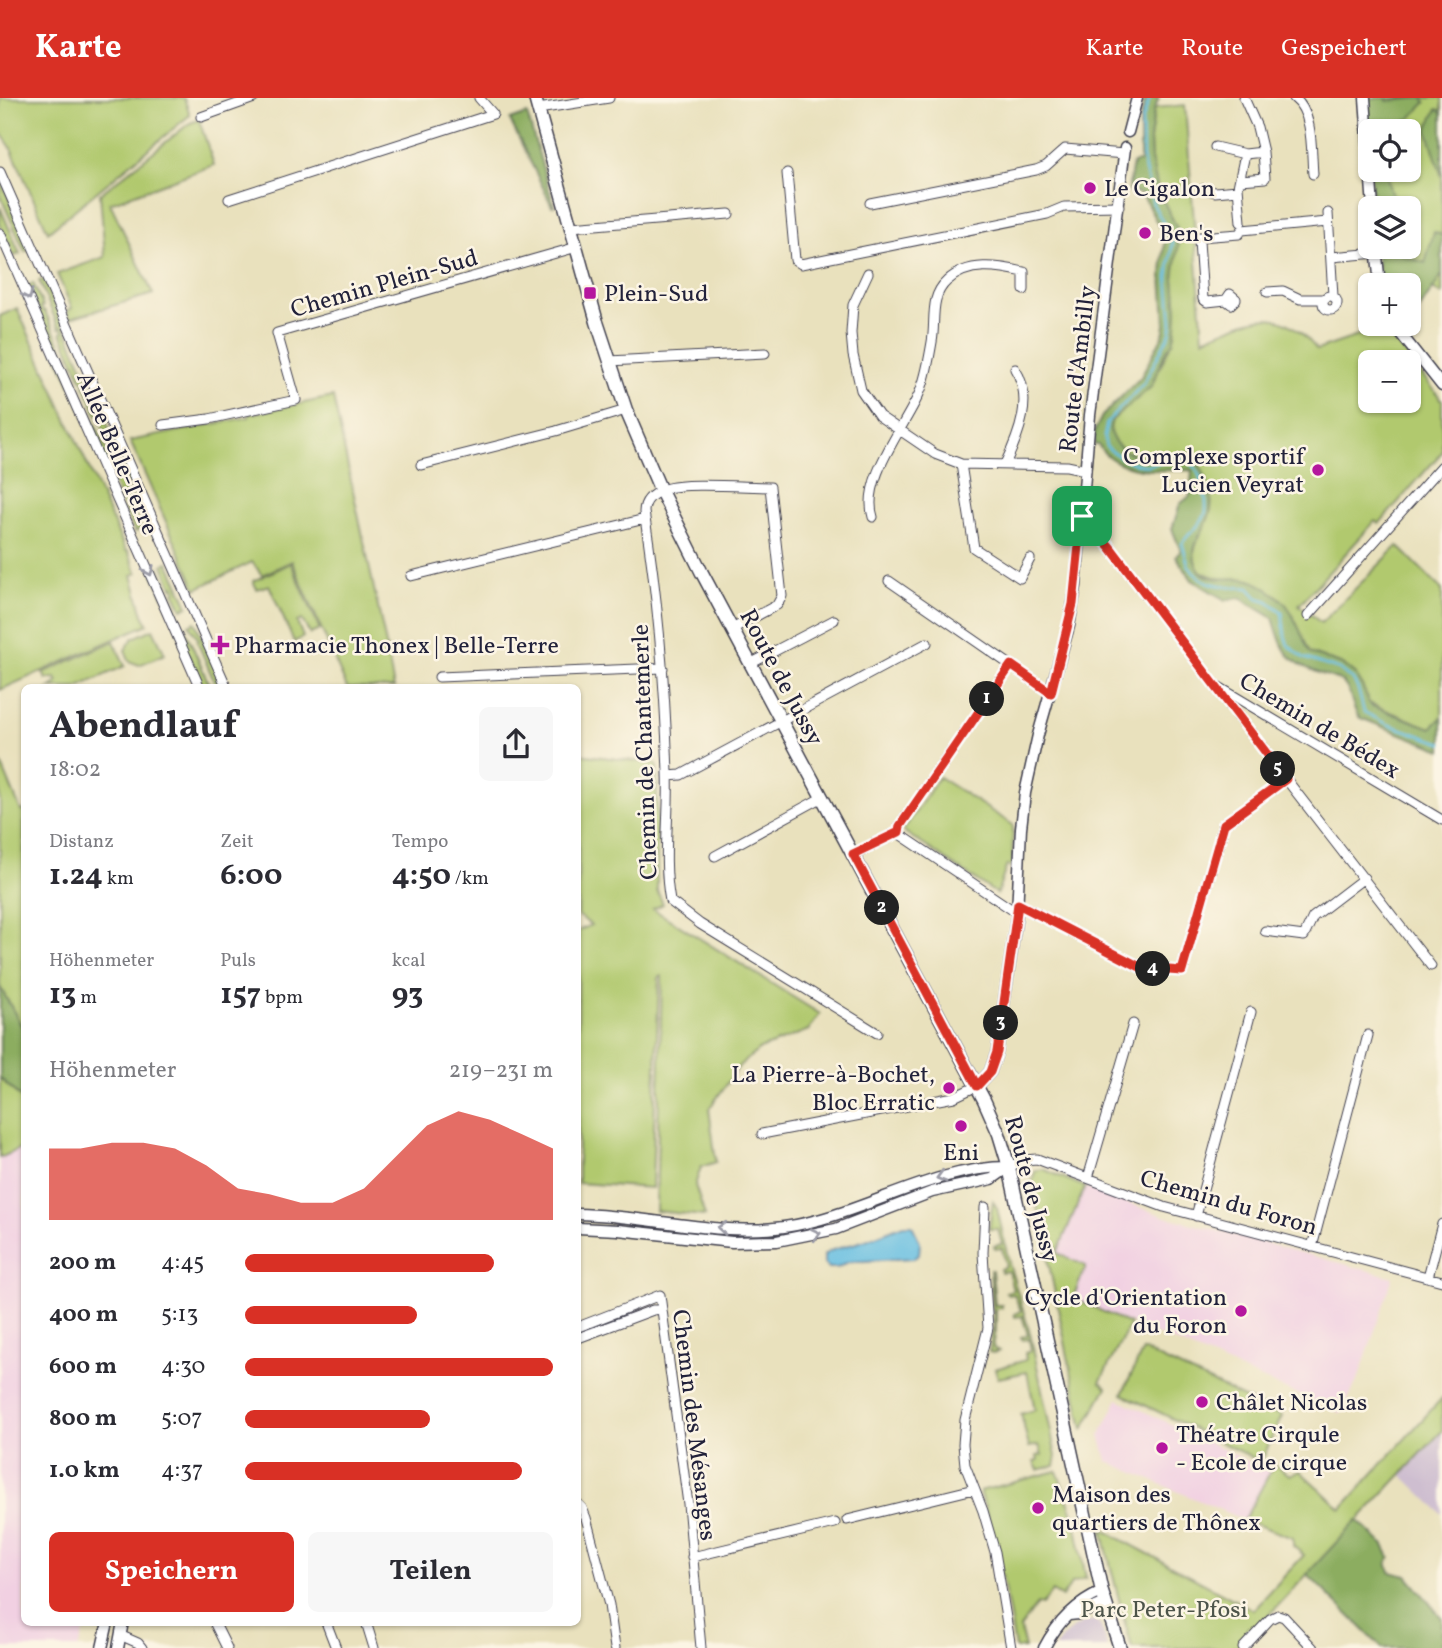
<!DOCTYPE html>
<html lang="de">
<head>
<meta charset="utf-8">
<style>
	:root { --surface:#fff; --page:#f7f7f7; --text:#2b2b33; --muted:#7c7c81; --accent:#d93025 }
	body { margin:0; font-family:Vollkorn,serif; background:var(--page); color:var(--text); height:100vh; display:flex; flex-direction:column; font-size:26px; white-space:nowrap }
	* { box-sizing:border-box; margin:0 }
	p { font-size:23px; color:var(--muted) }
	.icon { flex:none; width:38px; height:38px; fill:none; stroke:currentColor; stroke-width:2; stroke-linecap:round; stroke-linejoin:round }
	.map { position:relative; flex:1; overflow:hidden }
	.details { position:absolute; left:21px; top:586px; width:560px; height:942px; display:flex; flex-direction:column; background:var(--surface); border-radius:10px; box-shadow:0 2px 5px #0004 }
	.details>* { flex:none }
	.tools { position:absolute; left:1358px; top:21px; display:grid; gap:14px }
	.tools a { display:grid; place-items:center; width:63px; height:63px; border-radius:10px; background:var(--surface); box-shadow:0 2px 5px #0004; font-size:35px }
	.pin { position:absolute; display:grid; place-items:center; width:60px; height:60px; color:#fff; margin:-30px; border-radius:14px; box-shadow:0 4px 10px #0006 }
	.km { position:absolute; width:35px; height:35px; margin:-18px; border-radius:50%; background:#222; color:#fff; font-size:19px; line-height:35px; text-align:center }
	.round { display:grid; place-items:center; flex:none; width:74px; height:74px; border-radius:10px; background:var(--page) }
	.summary { display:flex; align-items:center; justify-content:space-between; height:119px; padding:0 28px }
	h1 { font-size:38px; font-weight:700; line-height:52px }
	.figures { display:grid; grid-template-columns:repeat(3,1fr); gap:10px; height:119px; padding:7px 28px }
	.figures div { display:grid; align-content:center }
	.figures b { font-size:30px; font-weight:700 }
	.figures small { font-size:19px; font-weight:400 }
	.figures p { font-size:19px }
	.chart { height:196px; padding:14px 28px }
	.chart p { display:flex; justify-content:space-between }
	.chart svg { width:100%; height:126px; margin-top:7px; fill:var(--accent); opacity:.7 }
	.primary-button { display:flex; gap:14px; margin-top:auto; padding:14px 28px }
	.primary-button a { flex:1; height:80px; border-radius:10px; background:var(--accent); color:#fff; font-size:28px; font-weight:700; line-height:80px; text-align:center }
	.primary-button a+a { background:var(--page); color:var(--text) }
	ul { padding:0 28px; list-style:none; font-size:23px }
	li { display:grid; grid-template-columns:112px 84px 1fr; align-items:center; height:52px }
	li i { height:18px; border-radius:9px; background:var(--accent) }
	header { display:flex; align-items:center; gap:42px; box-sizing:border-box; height:98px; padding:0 35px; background:var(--accent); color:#fff }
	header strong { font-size:33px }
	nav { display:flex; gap:38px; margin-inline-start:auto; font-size:24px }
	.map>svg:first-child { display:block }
	.built { fill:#f1d0e2 }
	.industrial { fill:#cebed0 }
	.green { fill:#b1c96e; stroke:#6a7654; stroke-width:2; fill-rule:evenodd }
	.forest { fill:#8cad61; stroke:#57684e; stroke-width:2 }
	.water { fill:#63bde1; stroke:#42708e; stroke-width:2 }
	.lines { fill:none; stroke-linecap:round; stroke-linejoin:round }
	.stream { stroke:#63bde1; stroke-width:2.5 }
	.minor-casing { stroke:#403f4e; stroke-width:11 }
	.tertiary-casing { stroke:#403f4e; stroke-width:13 }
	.secondary-casing { stroke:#403f4e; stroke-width:15 }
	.minor { stroke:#fff; stroke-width:9 }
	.tertiary { stroke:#fff; stroke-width:10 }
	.secondary { stroke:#fff; stroke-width:12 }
	.oneway { stroke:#9c9ca7 }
	.route-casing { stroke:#fff; stroke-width:14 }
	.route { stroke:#d93025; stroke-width:9 }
	.poi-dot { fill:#b5179e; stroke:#fcf5e5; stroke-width:2.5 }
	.labels { text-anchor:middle; stroke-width:5; stroke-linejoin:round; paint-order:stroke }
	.poi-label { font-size:24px; fill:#22223b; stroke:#fcf5e5; text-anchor:start }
	.street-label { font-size:24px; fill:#22223b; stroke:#fcf5e5 }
	.park-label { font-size:24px; fill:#4d544a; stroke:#fcf5e5 }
</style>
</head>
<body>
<header>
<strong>Karte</strong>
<nav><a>Karte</a><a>Route</a><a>Gespeichert</a></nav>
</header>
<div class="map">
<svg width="1442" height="1550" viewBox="0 0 1442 1550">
	<rect width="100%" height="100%" fill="#fcf5e5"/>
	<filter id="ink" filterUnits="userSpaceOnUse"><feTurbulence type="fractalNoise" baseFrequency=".0143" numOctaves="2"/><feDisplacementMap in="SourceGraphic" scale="14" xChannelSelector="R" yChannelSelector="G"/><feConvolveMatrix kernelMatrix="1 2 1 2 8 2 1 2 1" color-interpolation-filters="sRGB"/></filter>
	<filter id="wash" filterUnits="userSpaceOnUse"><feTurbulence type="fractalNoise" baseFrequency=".00686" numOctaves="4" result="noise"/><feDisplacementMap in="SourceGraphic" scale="28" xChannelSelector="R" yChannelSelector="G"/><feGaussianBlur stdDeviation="1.57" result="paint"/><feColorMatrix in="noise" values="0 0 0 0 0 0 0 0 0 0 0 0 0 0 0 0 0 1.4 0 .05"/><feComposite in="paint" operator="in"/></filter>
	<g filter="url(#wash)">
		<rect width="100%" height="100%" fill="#e9e1bd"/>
		<path class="built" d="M24 1049V1524H88L78 1550H0V1060Z
			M1085 1089 1166 1119 1393 1179 1359 1279 1341 1315 1073 1200 1057 1155Z
			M1118 1301 1271 1374 1244 1422 1107 1363 1100 1337Z"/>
		<path class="industrial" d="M1442 1333V1416L1401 1376Z
			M1094 1522 1100 1526 1108 1550H1054L1067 1535 1084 1524Z"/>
		<path class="green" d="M0 0H184L190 17 48 134 10 48 0 34Z
			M1365 0H1442V197L1433 191 1402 238 1393 226H1409V187H1380L1376 149H1409V110H1373ZM1370 33H1409V72H1370Z
			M1185 7 1203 241C1252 222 1277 201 1317 252L1384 229 1442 302V354L1379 426 1375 423 1299 507 1321 525 1398 448 1442 492V635L1369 605C1355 563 1346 570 1310 555L1284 504 1201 474C1183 451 1207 433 1211 411 1214 395 1203 376 1197 362 1189 361 1178 357 1170 357 1164 357 1159 360 1153 360 1133 361 1103 346 1112 322L1151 289 1175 237 1177 213 1174 180 1179 136 1158 92 1151 61 1150 41 1155 10ZM1370 264H1409V303H1370Z
			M199 22 214 67 110 105 153 196 70 220 67 213 72 210 57 176 105 159 100 96 190 25Z
			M0 81 31 151 25 154 0 97Z
			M0 109 20 156 14 158 0 126Z
			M44 181 122 360 116 362 107 340 109 338 107 334H105L84 287 86 286 82 282 61 235 63 234 61 229 59 230 39 183Z
			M33 185 43 208 41 209 43 213H45L77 285 71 288 27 188Z
			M17 210 126 453H128L137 475 132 477 143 517 148 526 0 592V218Z
			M79 290 112 364 106 367 73 292Z
			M333 299 385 542 394 590H347L292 463 262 477 252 464 196 491 130 343 249 319 250 316Z
			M125 365 144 409 139 412 130 392 132 390 119 367Z
			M114 369 141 431 135 434 108 372Z
			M168 464 188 508 182 511 174 494 176 492 174 488 172 489 163 467Z
			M291 465 320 532 310 536 302 522 297 524 303 539 294 544 269 487 257 491 253 483Z
			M158 468 177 513 171 516 151 471Z
			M195 524 223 588 217 590 197 543 199 542 189 527Z
			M184 529 209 586 203 588 178 532Z
			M153 531 165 556 139 567 129 563 125 552 133 540Z
			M114 543 125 568 76 590H49L58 584 56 580 46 581 43 575Z
			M578 656 657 666V793L663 806 653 811 820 916 809 932 760 951 740 967 709 1011 716 1064 701 1069 695 1087 705 1118 656 1113 662 878H659L652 1090 578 1085V833L591 827 578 817Z
			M0 663 21 713 24 712V932L0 889Z
			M939 679 1013 727 1012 770 1007 767 997 796 903 733Z
			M0 980 24 1003V1049L0 1060Z
			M1043 1071 1085 1089 1057 1155 1086 1168 1073 1200 1130 1226 1100 1284 1107 1289 1083 1331 1032 1084 1035 1073Z
			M993 1103 997 1110 1010 1169 1030 1235 1056 1358 1054 1368 1038 1372 1034 1364 1038 1363 1037 1358 1042 1357 1039 1347 1029 1349 1021 1316 1035 1312 1027 1274 998 1280 995 1271 1026 1262 1025 1255 1031 1253 1029 1241 1023 1242 1021 1239 1028 1237 1022 1218 1015 1219 1014 1216 1021 1213 1014 1196 1008 1197 1006 1194 1013 1192 1008 1173 1001 1174 1000 1171 1006 1168 1002 1150 995 1151 994 1148 1002 1146 998 1131H989Z
			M990 1172H992L995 1207H1002V1210L996 1211V1232L993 1250 999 1253 993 1255 989 1254 994 1227Z
			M1143 1252 1282 1318 1261 1364 1122 1296Z
			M1442 1300V1333L1238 1550H1132C1121 1511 1111 1471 1102 1431L1253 1512 1304 1457 1293 1448V1440L1244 1422 1274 1367 1290 1377 1300 1373 1341 1411Z
			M1057 1373 1074 1419 1086 1480 1072 1485 1062 1499 1052 1493 1042 1507 1037 1506 1020 1530 1025 1550H1015C1007 1496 996 1445 980 1393Z"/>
		<path class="forest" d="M1146 0H1159L1154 12 1150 41 1151 61 1158 92 1180 136 1174 180 1177 213 1176 229 1173 244 1165 255 1151 289 1112 322C1103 345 1130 358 1150 360 1162 361 1177 356 1189 354 1204 369 1216 398 1209 418 1204 435 1187 449 1197 468 1206 487 1231 478 1246 481 1257 483 1275 495 1283 503 1293 512 1303 541 1310 555 1346 570 1355 563 1369 605L1372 608 1431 630 1442 619V652L1360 620C1351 611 1353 596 1344 586 1339 581 1331 579 1324 577 1287 563 1284 557 1273 520L1240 500 1225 502 1192 482 1176 458 1181 453 1172 431 1180 406 1190 398 1192 372C1161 372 1117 377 1098 347H1094L1095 332 1102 318 1141 279 1163 237 1165 227 1162 176 1165 140 1142 96 1128 93 1133 65 1140 64V23Z
			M1365 0H1387V3L1423 0 1426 4 1409 22 1396 27 1398 33H1370V72H1386L1390 92 1398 103 1395 105V110H1373Z
			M1437 11 1442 13V79L1427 31Z
			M527 16 554 108H552L510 22Z
			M1434 134 1442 137V177L1402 238 1393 226H1409V187H1380L1376 149H1400L1401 157 1425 165Z
			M0 889 24 932V1003L0 980Z
			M1357 1422 1384 1447 1390 1459 1387 1464 1390 1474 1407 1478 1442 1520V1550H1382L1307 1476Z"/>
		<path class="water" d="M903 1127H912L920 1144 919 1157 914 1160 848 1164 837 1170H829L824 1165V1157L830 1153 866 1142Z"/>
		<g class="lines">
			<path class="stream" d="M1150 0 1142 23 1143 63 1153 106 1173 143 1168 179 1172 225 1170 235 1144 285 1107 324 1104 339 1106 348C1116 358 1135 369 1149 367 1161 365 1175 359 1187 362 1200 367 1209 405 1205 417 1200 430 1188 434 1182 446 1185 453 1186 461 1189 468 1200 489 1229 489 1249 490L1258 500 1268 503 1282 514 1285 538 1288 547 1304 560 1340 572 1353 582 1358 591 1364 614 1387 626 1442 645"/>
		</g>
	</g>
	<g filter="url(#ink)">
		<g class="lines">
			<defs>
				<path id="minor" d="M1244 0 1257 29 1263 54
					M1294 0C1314 15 1311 54 1313 76
					M538 11 609 0
					M201 19 254 0
					M1215 49 1245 56
					M0 74 227 590
					M787 75 795 162 801 166 1047 116 1064 109 1119 108
					M1203 91 1215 94 1238 92
					M229 101 493 16 479 0
					M870 105 1036 72 1046 68 1065 51 1124 56
					M1328 115 1333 198
					M1241 124 1238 89 1245 56 1263 54 1265 80 1241 82
					M571 129 729 116
					M0 135 200 590
					M1331 159 1377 155
					M868 175 853 207 851 235 853 257 861 292 879 318 935 356 961 366 1067 368 1086 372
					M1267 194 1283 193 1300 201H1324
					M1323 205a7 7 0 1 1 14 0a7 7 0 1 1-14 0Z
					M1226 202 1230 196 1236 201 1231 206 1226 202 1207 204 1203 201 1199 143 1200 139 1239 136 1242 132 1328 124
					M609 263 765 255
					M163 327 209 321 296 302 277 235 577 149
					M961 366 974 450 1020 480 1030 461
					M1005 366C1019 337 1034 300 1015 271
					M421 367 556 333 626 312
					M1082 418 1109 448 1286 681 1431 868
					M873 419C861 382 904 330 919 296 926 281 929 261 932 244 936 223 929 199 947 183 968 163 998 168 1024 174V192
					M411 478 645 421
					M889 483 1051 595
					M1308 518 1442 368
					M732 531 777 507 782 498 770 389C746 389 684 384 665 391 654 395 644 401 644 414 658 500 665 587 668 675 670 718 662 760 670 803L700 826 877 935
					M750 566 834 522
					M1011 567 900 728 899 734 901 737 1017 815
					M439 579 663 570
					M1219 589 1442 722
					M668 678 681 677 927 545
					M853 756 899 734
					M715 758 823 699
					M1018 806 1142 870 1182 873 1224 726 1286 681
					M1265 833 1304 838 1313 819 1364 780
					M762 1036 954 999 977 988
					M1009 1069 1024 1062 1037 1061 1164 1109 1442 1183
					M1088 1080 1133 926
					M985 1109 983 1155 988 1230 965 1322 963 1346 965 1367 983 1413 995 1454 1011 1550
					M1196 1118 1251 914
					M1312 1149 1368 937
					M1428 1179 1442 1126
					M578 1229 660 1197 688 1406 701 1550
					M578 1240 653 1212 662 1211
					M578 1406 582 1410 586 1420 609 1507 615 1550
					M847 1422 974 1391
					M692 1459 835 1425
					M214 1524 227 1550
					M326 1524 336 1550
					M366 1524 374 1550
					M122 1538 138 1545 142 1550
					M1243 1550 1270 1521 1278 1517 1284 1519 1313 1550"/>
				<path id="tertiary" d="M1365 0 1373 110
					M1128 34 1137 0
					M1376 149 1380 187
					M1393 226 1442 288
					M977 988 990 974 997 954 1017 815 1021 730 1025 695 1038 637 1069 528 1076 488 1090 317 1125 50
					M578 1116C646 1117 716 1139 784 1129 862 1118 929 1069 1009 1069
					M578 1130 618 1132 732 1144 777 1143 836 1131 932 1094 992 1081 1009 1069
					M1069 1517 1079 1516 1106 1505
					M102 1550 108 1524
					M118 1550 123 1524
					M1044 1550C1057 1525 1076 1505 1102 1494"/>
				<path id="secondary" d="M535 0 597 224 626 312 661 393 702 475 984 1002 999 1036 1009 1069 1102 1494 1120 1550"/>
			</defs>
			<use href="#minor" class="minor-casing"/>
			<use href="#tertiary" class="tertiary-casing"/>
			<use href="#secondary" class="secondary-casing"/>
			<use href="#minor" class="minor"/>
			<use href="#tertiary" class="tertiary"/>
			<use href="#secondary" class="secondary"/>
		</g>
		<defs><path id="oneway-chevron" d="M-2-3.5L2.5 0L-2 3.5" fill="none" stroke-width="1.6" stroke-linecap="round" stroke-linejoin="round" transform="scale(1.75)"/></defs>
		<g class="oneway">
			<use href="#oneway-chevron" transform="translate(28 197) rotate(66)"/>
			<use href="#oneway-chevron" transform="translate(149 473) rotate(66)"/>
			<use href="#oneway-chevron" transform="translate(941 1079) rotate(164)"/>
			<use href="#oneway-chevron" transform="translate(722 1130) rotate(-176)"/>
			<use href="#oneway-chevron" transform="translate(816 1136) rotate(-13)"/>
		</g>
	</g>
	<g class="lines" filter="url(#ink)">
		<defs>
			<path id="route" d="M1082 418 1110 449 1286 681 1224 726 1182 873 1142 870 1018 806 997 954 990 974 977 988 853 756 899 734 900 728 1011 567 1051 595 1073 506Z"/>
		</defs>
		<use href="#route" class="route-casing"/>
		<use href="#route" class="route"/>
	</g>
	<g class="poi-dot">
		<circle cx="1090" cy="90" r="7"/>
		<circle cx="1145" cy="135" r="7"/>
		<rect x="583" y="188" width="14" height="14" rx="3.5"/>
		<circle cx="1318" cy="372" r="7"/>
		<path d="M216.5 536.5h7v7h7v7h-7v7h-7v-7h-7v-7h7z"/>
		<circle cx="949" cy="990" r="7"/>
		<circle cx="961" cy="1028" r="7"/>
		<circle cx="1241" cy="1213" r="7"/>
		<circle cx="1202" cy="1304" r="7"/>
		<circle cx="1162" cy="1350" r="7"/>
		<circle cx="1038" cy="1410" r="7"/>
	</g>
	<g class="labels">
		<g class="poi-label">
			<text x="1104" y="98">Le Cigalon</text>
			<text x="1159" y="143">Ben's</text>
			<text x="604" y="203">Plein-Sud</text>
			<text x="1304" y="366" text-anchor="end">Complexe sportif<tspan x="1304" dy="28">Lucien Veyrat</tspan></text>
			<text x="234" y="555">Pharmacie Thonex | Belle-Terre</text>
			<text x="935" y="984" text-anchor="end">La Pierre-à-Bochet,<tspan x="935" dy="28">Bloc Erratic</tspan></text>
			<text x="961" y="1062" text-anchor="middle">Eni</text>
			<text x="1227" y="1207" text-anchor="end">Cycle d'Orientation<tspan x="1227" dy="28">du Foron</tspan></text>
			<text x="1216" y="1312">Châlet Nicolas</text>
			<text x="1176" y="1344">Théatre Cirqule<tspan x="1176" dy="28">- Ecole de cirque</tspan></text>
			<text x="1052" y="1404">Maison des<tspan x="1052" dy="28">quartiers de Thônex</tspan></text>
		</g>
		<g class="street-label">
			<text transform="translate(384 185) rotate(-16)" y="8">Chemin Plein-Sud</text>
			<text transform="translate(1077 271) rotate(-83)" y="8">Route d'Ambilly</text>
			<text transform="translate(118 355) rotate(67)" y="8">Allée Belle-Terre</text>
			<text transform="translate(782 579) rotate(62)" y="8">Route de Jussy</text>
			<text transform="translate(1320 627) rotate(31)" y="8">Chemin de Bédex</text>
			<text transform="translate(644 654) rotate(-92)" y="8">Chemin de Chantemerle</text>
			<text transform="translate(1032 1091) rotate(75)" y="8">Route de Jussy</text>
			<text transform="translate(1229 1104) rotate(16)" y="8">Chemin du Foron</text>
			<text transform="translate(695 1327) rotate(83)" y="8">Chemin des Mésanges</text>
		</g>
		<g class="park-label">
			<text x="1164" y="1519">Parc Peter-Pfosi</text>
		</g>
	</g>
</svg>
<div class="tools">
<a><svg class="icon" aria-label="locate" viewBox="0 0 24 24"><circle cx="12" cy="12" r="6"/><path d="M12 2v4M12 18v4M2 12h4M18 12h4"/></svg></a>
<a><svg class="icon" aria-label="layers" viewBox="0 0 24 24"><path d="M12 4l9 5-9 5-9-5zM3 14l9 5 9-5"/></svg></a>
<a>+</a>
<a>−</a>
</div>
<div class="pin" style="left:1082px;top:418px;background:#1e9e55"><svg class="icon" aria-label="arrive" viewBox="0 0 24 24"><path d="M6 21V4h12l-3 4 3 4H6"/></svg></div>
<b class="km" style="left:987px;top:601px">1</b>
<b class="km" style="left:882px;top:810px">2</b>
<b class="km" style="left:1001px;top:925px">3</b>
<b class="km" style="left:1153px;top:871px">4</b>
<b class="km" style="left:1278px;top:671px">5</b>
<section class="details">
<div class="summary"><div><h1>Abendlauf</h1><p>18:02</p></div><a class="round"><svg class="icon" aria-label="share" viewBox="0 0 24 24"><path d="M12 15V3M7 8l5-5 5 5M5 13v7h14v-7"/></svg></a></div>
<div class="figures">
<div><p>Distanz</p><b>1.24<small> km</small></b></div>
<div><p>Zeit</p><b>6:00</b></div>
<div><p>Tempo</p><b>4:50<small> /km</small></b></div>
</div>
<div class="figures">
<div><p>Höhenmeter</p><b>13<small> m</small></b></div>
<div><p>Puls</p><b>157<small> bpm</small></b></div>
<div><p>kcal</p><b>93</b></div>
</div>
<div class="chart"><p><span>Höhenmeter</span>219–231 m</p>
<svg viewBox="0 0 160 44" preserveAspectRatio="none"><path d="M0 44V19L10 19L20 17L30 17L40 19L50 25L60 33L70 35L80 38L90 38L100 33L110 22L120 11L130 6L140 9L150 14L160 19V44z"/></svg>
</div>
<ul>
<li><b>200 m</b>4:45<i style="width:81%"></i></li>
<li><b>400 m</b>5:13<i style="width:56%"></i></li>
<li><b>600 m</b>4:30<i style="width:100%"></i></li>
<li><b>800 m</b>5:07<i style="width:60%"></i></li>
<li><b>1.0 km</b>4:37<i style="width:90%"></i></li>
</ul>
<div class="primary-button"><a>Speichern</a><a>Teilen</a></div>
</section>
</div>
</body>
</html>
